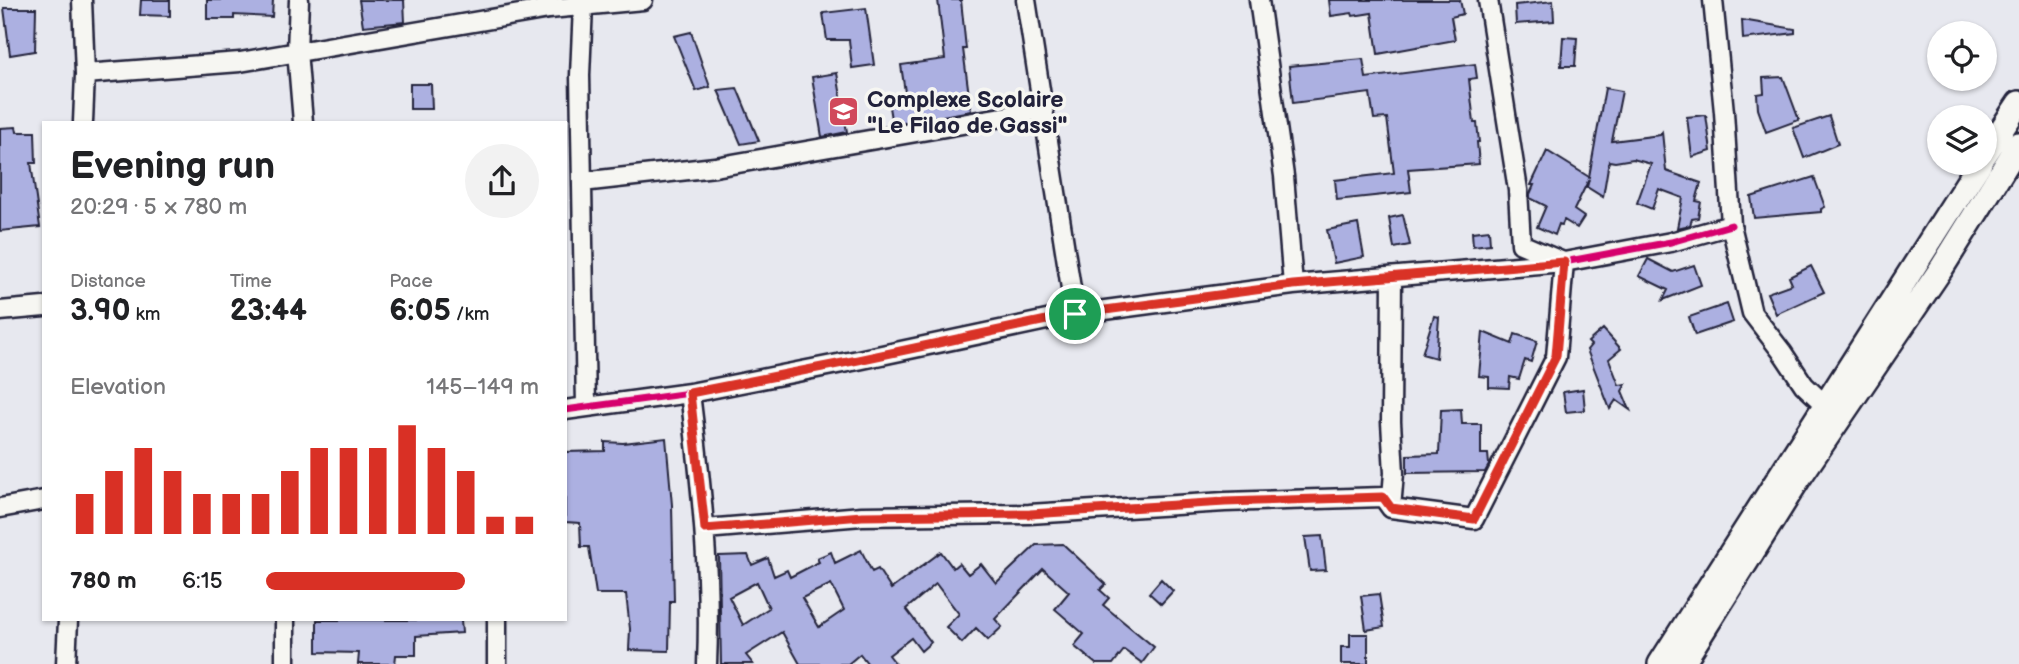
<!DOCTYPE html>
<html lang="en">
<head>
<meta charset="utf-8">
<style>
	:root { --surface:#fff; --page:#f2f2f2; --text:#202124; --muted:#757577; --accent:#d93025 }
	body { margin:0; font-family:"Balsamiq Sans",sans-serif; background:var(--page); color:var(--text); height:100vh; display:flex; flex-direction:column; font-size:26px; white-space:nowrap }
	* { box-sizing:border-box; margin:0 }
	p { font-size:23px; color:var(--muted) }
	.icon { flex:none; width:38px; height:38px; fill:none; stroke:currentColor; stroke-width:2; stroke-linecap:round; stroke-linejoin:round }
	.map { position:relative; flex:1; overflow:hidden }
	.side { position:absolute; left:42px; top:121px; width:525px; height:500px; display:flex; flex-direction:column; background:var(--surface); border-radius:0px; box-shadow:0 2px 5px #0004 }
	.side>* { flex:none }
	.buttons { position:absolute; left:1927px; top:21px; display:grid; gap:14px }
	.buttons a { display:grid; place-items:center; width:70px; height:70px; border-radius:50%; background:var(--surface); box-shadow:0 2px 5px #0004; font-size:35px }
	.pin { position:absolute; display:grid; place-items:center; width:60px; height:60px; color:#fff; margin:-30px; border:4px solid #fff; border-radius:50%; box-shadow:0 2px 7px #0007 }
	.round { display:grid; place-items:center; flex:none; width:74px; height:74px; border-radius:37px; background:var(--page) }
	.summary { display:flex; align-items:center; justify-content:space-between; height:119px; padding:0 28px }
	h1 { font-size:38px; font-weight:800; line-height:52px }
	.stats { display:grid; grid-template-columns:repeat(3,1fr); gap:10px; height:119px; padding:7px 28px }
	.stats div { display:grid; align-content:center }
	.stats b { font-size:30px; font-weight:800 }
	.stats small { font-size:19px; font-weight:400 }
	.stats p { font-size:19px }
	.chart { height:196px; padding:14px 28px }
	.chart p { display:flex; justify-content:space-between }
	.chart svg { width:100%; height:126px; margin-top:7px; stroke:var(--accent); stroke-width:6 }
	ul { padding:0 28px; list-style:none; font-size:23px }
	li { display:grid; grid-template-columns:112px 84px 1fr; align-items:center; height:52px }
	li i { height:18px; border-radius:9px; background:var(--accent) }
	.map>svg:first-child { display:block }
	.building { fill:#acb0e1; stroke:#22223b; stroke-width:2; fill-rule:evenodd }
	.lines { fill:none; stroke-linecap:round; stroke-linejoin:round }
	.minor-casing { stroke:#22223b; stroke-width:23 }
	.major-casing { stroke:#22223b; stroke-width:28 }
	.minor { stroke:#f6f6f2; stroke-width:18 }
	.major { stroke:#f6f6f2; stroke-width:23 }
	.cycleway-casing { stroke:#f6f6f2; stroke-width:11 }
	.cycleway { stroke:#d6006c; stroke-width:7 }
	.route-casing { stroke:#fff; stroke-width:14 }
	.route { stroke:#d93025; stroke-width:9 }
	.labels { text-anchor:middle; stroke-width:7; stroke-linejoin:round; paint-order:stroke }
	.poi-label { font-size:23px; font-weight:bold; fill:#22223b; stroke:#f6f6f2; text-anchor:start }
</style>
</head>
<body>
<div class="map">
<svg width="2019" height="664" viewBox="0 0 2019 664">
	<rect width="100%" height="100%" fill="#e7e8ef"/>
	<filter id="ink" filterUnits="userSpaceOnUse"><feTurbulence type="fractalNoise" baseFrequency=".0143" numOctaves="2"/><feDisplacementMap in="SourceGraphic" scale="14" xChannelSelector="R" yChannelSelector="G"/><feConvolveMatrix kernelMatrix="1 2 1 2 8 2 1 2 1" color-interpolation-filters="sRGB"/></filter>
	<g filter="url(#ink)">
		<path class="building" d="M141 0H170V16L140 15Z
			M207 0H273L272 17 234 15V19H207Z
			M359 0H404L405 22 363 26Z
			M938 0H961L966 49H963L971 111 892 125 888 101 906 99 901 65 945 59Z
			M1329 0H1460L1463 14 1451 17 1455 40 1378 54 1372 13 1353 16 1352 13 1331 16Z
			M1553 1 1554 21 1516 24 1515 5Z
			M4 8H36L35 51 10 55Z
			M866 8 874 65 852 68 849 40H827L823 13Z
			M1742 20 1795 29V33L1743 39Z
			M691 32 710 87 696 91 674 36Z
			M1563 37 1577 38 1575 66H1561Z
			M1363 59 1366 78 1475 64 1477 78 1469 79 1474 123H1477L1479 142H1477L1479 164 1408 169 1411 192 1337 200 1335 180 1394 173 1387 118 1374 119 1370 93 1293 103 1289 66Z
			M837 73 847 132 822 137 812 77Z
			M1783 77 1799 120 1766 132 1758 109 1757 94 1764 93 1763 78Z
			M410 84H431L432 109H410Z
			M737 88 759 141 741 144 718 90Z
			M1605 88 1622 91 1612 141 1660 135 1662 132 1666 171 1701 183 1696 201 1701 202 1698 218 1692 219 1690 225 1677 228 1683 198 1659 189 1652 209 1637 203 1651 164 1633 159 1615 162 1609 161 1603 197 1587 187 1589 179 1574 210 1584 217 1577 228 1564 220 1562 225 1559 224 1555 235 1537 227 1546 206 1530 198V194L1534 185H1531L1547 151 1589 177Z
			M1706 115 1711 151 1692 157 1687 117Z
			M1829 116 1838 144 1804 158 1793 128Z
			M16 127 17 132H35L36 163H31L40 227 0 231V128Z
			M1814 177 1825 207 1821 209V212L1754 218 1751 197Z
			M1403 215 1410 245 1394 248 1389 218Z
			M1358 224 1364 257 1334 263 1327 230Z
			M1489 230 1490 244 1473 246 1472 232Z
			M1648 259 1673 272 1694 265 1701 285 1663 300 1668 290 1639 276Z
			M1811 266 1824 292 1776 314 1767 293 1792 284 1789 277Z
			M1727 304 1733 322 1695 335 1689 317Z
			M1434 316 1439 317 1436 358 1422 354Z
			M1603 329 1621 349 1609 359 1619 385 1626 384 1622 391 1630 410 1616 400 1610 409 1587 350 1591 345 1588 342Z
			M1483 332 1512 344 1515 334 1537 341 1531 362 1525 360 1519 379 1510 377 1509 388 1489 387V377L1479 376Z
			M1583 389 1585 410 1566 412 1563 392Z
			M1461 409 1462 424H1481V454H1488L1489 465 1485 472 1407 473V455L1439 454 1441 410Z
			M666 438 672 505 674 601H670L669 651 629 650 630 629 626 594H596L589 547H581L580 523 565 522V452L605 451V442L623 443Z
			M1322 536 1326 570 1310 571 1305 537Z
			M1063 544 1106 584 1100 590 1109 598 1103 605 1154 647 1142 663 1124 650 1113 664H1096L1074 646 1084 634 1055 609 1069 592 1043 569 995 619 1002 627 988 640 976 628 962 643 946 627 959 614 936 584 906 609 931 642 921 651 911 638 889 655 896 664H868L860 654 848 664H800L782 632 746 655 753 664H721L719 556 748 555 752 565 768 558 774 576 787 570 790 577 819 562 817 558 831 552 835 563 861 550 872 572 878 569 891 589 941 552 953 568 959 563 968 574 981 564 996 583 1036 545ZM757 582 769 608 743 625 729 597ZM831 584 844 610 819 627 802 598Z
			M1161 579 1173 591 1161 604 1149 593Z
			M1379 594 1384 627 1366 630 1361 596Z
			M317 620H461L462 633 416 636V655H396L395 664H358L359 653 317 652Z
			M1350 634H1368V664H1341V647H1350Z"/>
		<g class="lines">
			<defs>
				<path id="minor" d="M82 0 85 74 83 122
					M299 0 297 51 303 122
					M1026 0 1075 314
					M1259 0 1284 176 1293 285
					M1488 0 1518 190 1521 244 1561 261
					M1713 0 1724 112 1731 225 1752 313 1782 352 1804 385 1824 404
					M583 6 580 75 586 407
					M85 74 240 62 549 9 643 0
					M582 182 715 167 1042 110
					M0 311 44 307
					M690 393C701 483 711 573 707 664
					M565 410 690 393 858 360 1075 314 1293 285 1564 262 1671 242 1731 225
					M0 508 44 500
					M1391 508 1394 473 1391 422 1392 277
					M705 529 862 516 1029 514 1225 502 1383 497 1391 508 1474 519 1556 357 1564 262
					M285 620V664
					M66 664 68 620
					M497 664V620"/>
				<path id="major" d="M1984 156 2019 103
					M1660 664 1980 163
					M1682 664 1799 478 1941 269 2019 144"/>
			</defs>
			<use href="#minor" class="minor-casing"/>
			<use href="#major" class="major-casing"/>
			<use href="#minor" class="minor"/>
			<use href="#major" class="major"/>
			<defs>
				<path id="cycleway" d="M565 410 690 393 858 360 1075 314 1293 285 1564 262 1671 242 1731 225
					M705 529 862 516 1029 514 1225 502 1383 497 1391 508 1474 519 1556 357 1564 262"/>
			</defs>
			<use href="#cycleway" class="cycleway-casing"/>
			<use href="#cycleway" class="cycleway"/>
		</g>
	</g>
	<g class="lines" filter="url(#ink)">
		<defs>
			<path id="route" d="M1564 262 1556 356 1474 519 1391 508 1383 497 1225 502 1030 514 862 516 705 529 690 393 858 360 1075 314 1293 285Z"/>
		</defs>
		<use href="#route" class="route-casing"/>
		<use href="#route" class="route"/>
	</g>
	<defs>
		<symbol id="school-square" viewBox="-11 -11 22 22"><rect x="-9" y="-9" width="18" height="18" rx="4" fill="#d1495b" stroke="#f6f6f2"/><path d="M0-5L7-2L0 1L-7-2ZM-4 1L0 2.5L4 1V4Q0 6-4 4Z" fill="#fff"/></symbol>
	</defs>
	<g fill-rule="evenodd">
		<use href="#school-square" x="826" y="94" width="35" height="35"/>
	</g>
	<g class="labels">
		<g class="poi-label">
			<text x="867" y="107">Complexe Scolaire<tspan x="867" dy="26">"Le Filao de Gassi"</tspan></text>
		</g>
	</g>
</svg>
<div class="buttons">
<a><svg class="icon" aria-label="locate" viewBox="0 0 24 24"><circle cx="12" cy="12" r="6"/><path d="M12 2v4M12 18v4M2 12h4M18 12h4"/></svg></a>
<a><svg class="icon" aria-label="layers" viewBox="0 0 24 24"><path d="M12 4l9 5-9 5-9-5zM3 14l9 5 9-5"/></svg></a>
</div>
<div class="pin" style="left:1075px;top:314px;background:#1e9e55"><svg class="icon" aria-label="arrive" viewBox="0 0 24 24"><path d="M6 21V4h12l-3 4 3 4H6"/></svg></div>
<section class="side">
<div class="summary"><div><h1>Evening run</h1><p>20:29 · 5 × 780 m</p></div><a class="round"><svg class="icon" aria-label="share" viewBox="0 0 24 24"><path d="M12 15V3M7 8l5-5 5 5M5 13v7h14v-7"/></svg></a></div>
<div class="stats">
<div><p>Distance</p><b>3.90<small> km</small></b></div>
<div><p>Time</p><b>23:44</b></div>
<div><p>Pace</p><b>6:05<small> /km</small></b></div>
</div>
<div class="chart"><p><span>Elevation</span>145–149 m</p>
<svg viewBox="0 0 160 44" preserveAspectRatio="none"><path d="M5 44V30M15 44V22M25 44V14M35 44V22M45 44V30M55 44V30M65 44V30M75 44V22M85 44V14M95 44V14M105 44V14M115 44V6M125 44V14M135 44V22M145 44V38M155 44V38"/></svg>
</div>
<ul>
<li><b>780 m</b>6:15<i style="width:73%"></i></li>
</ul>
</section>
</div>
</body>
</html>
